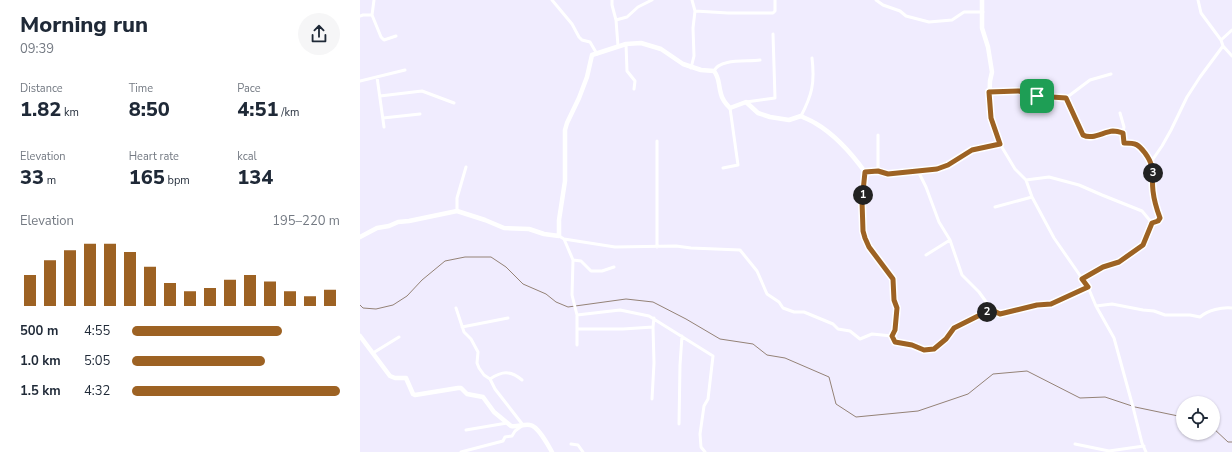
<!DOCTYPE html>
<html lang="en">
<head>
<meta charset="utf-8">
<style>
	:root { --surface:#fff; --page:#f6f6f7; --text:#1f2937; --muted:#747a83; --accent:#9d6223 }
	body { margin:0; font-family:"Nunito Sans",sans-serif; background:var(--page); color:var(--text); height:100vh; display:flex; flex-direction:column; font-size:15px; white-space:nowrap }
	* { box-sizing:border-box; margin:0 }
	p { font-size:13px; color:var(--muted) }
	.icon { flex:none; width:22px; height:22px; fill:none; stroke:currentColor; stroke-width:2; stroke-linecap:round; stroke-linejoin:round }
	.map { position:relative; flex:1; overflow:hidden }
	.drawer { display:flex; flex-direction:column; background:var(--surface); width:360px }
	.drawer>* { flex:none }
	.buttons { position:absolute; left:816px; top:396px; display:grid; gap:8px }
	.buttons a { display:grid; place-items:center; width:44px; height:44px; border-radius:50%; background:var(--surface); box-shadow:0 1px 3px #0004; font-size:20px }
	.pin { position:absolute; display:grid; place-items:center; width:34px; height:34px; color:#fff; margin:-17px; border-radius:8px; box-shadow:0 2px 6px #0006 }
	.km { position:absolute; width:20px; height:20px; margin:-10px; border-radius:50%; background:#222; color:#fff; font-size:11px; line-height:20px; text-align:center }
	.round { display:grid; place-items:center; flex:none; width:42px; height:42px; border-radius:21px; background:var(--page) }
	.summary { display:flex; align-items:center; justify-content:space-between; height:68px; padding:0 20px }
	h1 { font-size:22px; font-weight:800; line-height:30px }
	.metrics { display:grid; grid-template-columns:repeat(3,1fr); gap:6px; height:68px; padding:4px 20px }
	.metrics div { display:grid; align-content:center }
	.metrics b { font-size:20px; font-weight:800 }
	.metrics small { font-size:11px; font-weight:400 }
	.metrics p { font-size:11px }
	.chart { height:112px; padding:8px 20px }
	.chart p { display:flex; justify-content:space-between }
	.chart svg { width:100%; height:72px; margin-top:4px; stroke:var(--accent); stroke-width:6 }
	ul { padding:0 20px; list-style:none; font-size:13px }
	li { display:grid; grid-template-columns:64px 48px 1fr; align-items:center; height:30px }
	li i { height:10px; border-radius:5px; background:var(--accent) }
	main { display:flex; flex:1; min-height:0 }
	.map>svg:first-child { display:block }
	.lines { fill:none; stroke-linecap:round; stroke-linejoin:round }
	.stream { stroke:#948276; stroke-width:1 }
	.street { stroke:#fff; stroke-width:3 }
	.secondary { stroke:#fff; stroke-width:4.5 }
	.route-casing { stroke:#fff; stroke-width:8 }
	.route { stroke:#9d6223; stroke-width:5 }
</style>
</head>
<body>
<main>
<section class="drawer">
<div class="summary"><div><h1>Morning run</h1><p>09:39</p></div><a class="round"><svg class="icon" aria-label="share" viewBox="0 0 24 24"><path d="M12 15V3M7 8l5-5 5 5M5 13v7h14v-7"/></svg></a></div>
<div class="metrics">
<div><p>Distance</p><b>1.82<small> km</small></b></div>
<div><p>Time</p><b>8:50</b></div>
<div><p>Pace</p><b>4:51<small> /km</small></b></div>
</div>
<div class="metrics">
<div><p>Elevation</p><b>33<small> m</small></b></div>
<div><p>Heart rate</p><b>165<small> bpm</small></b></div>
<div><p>kcal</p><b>134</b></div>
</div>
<div class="chart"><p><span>Elevation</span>195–220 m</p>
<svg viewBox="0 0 160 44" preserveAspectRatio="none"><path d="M5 44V25M15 44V16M25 44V10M35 44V6M45 44V6M55 44V11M65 44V20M75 44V30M85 44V35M95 44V33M105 44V28M115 44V25M125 44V29M135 44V35M145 44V38M155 44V34"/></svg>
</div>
<ul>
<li><b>500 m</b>4:55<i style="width:72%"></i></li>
<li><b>1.0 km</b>5:05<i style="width:64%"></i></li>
<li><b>1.5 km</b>4:32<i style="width:100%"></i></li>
</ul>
</section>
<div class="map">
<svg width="872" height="452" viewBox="0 0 872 452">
	<rect width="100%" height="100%" fill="#f0ecfe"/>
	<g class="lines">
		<path class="stream" d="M0 305 3 308 16 309 33 305 47 296 62 280 85 261 105 257H131L146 267 163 284 186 294 196 302 208 307 266 299 293 302 326 319 360 339 393 344 407 355 425 358 469 377 476 404 496 417 558 411 608 394 633 374 667 371 720 398 745 397 772 406
			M775 407 823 417
			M853 428 868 442H872"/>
		<path class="street" d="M14 0 12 15 21 37 24 40 36 36
			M192 0 212 24 219 37 222 40 230 42 237 54
			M252 0V5L256 20 258 46
			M332 0 335 11
			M516 0 523 5 540 11 546 16 569 22 592 20 604 12H623
			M838 0 841 13 861 40 863 46 872 56
			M0 16 3 15H12
			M256 20 267 17 278 7 292 0
			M861 40 872 30
			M266 44 267 71 275 81 274 89
			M331 68 334 56 333 28 335 11 368 13H413L415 11V0
			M354 71C360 58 387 62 400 60
			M17 77 24 127
			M0 81 45 70
			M629 92 659 91 677 96 706 98 730 80 751 74
			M20 96 62 91 94 103
			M706 98 723 135C732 140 743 132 753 131 756 131 760 132 763 133
			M386 102 415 98 413 34
			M760 113 764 127 763 133 764 143H775L780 146 791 162
			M441 116C452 95 455 83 452 58
			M23 118 60 114
			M518 135V171
			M297 141V247
			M640 144 655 169 666 180 672 197 694 238 728 287 736 306 754 338 773 407 782 443 786 452
			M363 168 378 165 370 108
			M558 171 566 187 579 222 590 240 602 275 619 292 632 310
			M505 172 502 201 503 231 505 238 509 247 533 279 534 300 537 308 535 330 532 336
			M666 180 689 177 719 185 742 195 782 211 792 223 798 221 800 218 793 193V171L791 162 802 146 811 130 827 97 840 77 863 46
			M635 207 672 197
			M97 211V198L106 167
			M199 236 204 239 255 247 316 246 331 248 380 250 397 271 407 294 419 302 423 308 434 312H444L473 324 478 329 490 331 500 339 512 334 532 336 535 343 552 345 564 350H569L577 347 586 339 594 329 626 312 632 310 640 314 677 305 685 306 691 304 728 287
			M204 239 213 260 212 295 217 315V345
			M566 255 590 240
			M213 260 221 261 231 271H242L254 267
			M722 279 743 267 759 262 783 245 792 223
			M736 306 752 304 783 310 794 311 805 315H830L840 317C848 310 862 307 872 308
			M96 308 104 332 111 339 118 352 117 363 119 368 124 375 130 379 135 389 163 425 155 431 152 436 145 437 143 441 101 452
			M217 315 260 310 289 316 353 356 348 399 344 406 340 434 341 447 345 452
			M102 327 148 318
			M218 329H263L293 327
			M13 353 39 337
			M130 379C142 371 150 370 162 380
			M292 399 294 363 293 327 294 318
			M319 424 320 365 322 336
			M106 430 147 423
			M211 444 218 445 223 452
			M715 444 749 451 784 446"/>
		<path class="secondary" d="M0 237 17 228 29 226 38 222 49 221 97 211 125 220 144 228 169 229 184 234 199 236V220L205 181V130L207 123 219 98 227 77 232 55 266 44 281 43 301 49 323 64 341 70 354 71C360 79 358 84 361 94 362 99 366 104 370 108L386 102 398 113 410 117 429 120 441 116C446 119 451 120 455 123 474 134 492 154 505 172L518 171 528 174 577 169 588 165 612 151 628 146 640 144 631 118 629 104 630 81 632 72 628 47 622 28V0
			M0 336 30 376 35 378H46L53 394 55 395 98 388H101L107 394 123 397 134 412 151 426C157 427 164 424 170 425 178 426 188 445 192 452"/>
	</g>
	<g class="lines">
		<defs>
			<path id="route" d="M659 91 677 96 706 98 723 135C732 140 743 132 753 131 756 131 760 132 763 133L764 143C776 143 778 144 785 153 796 168 791 174 793 191 794 200 797 210 800 218L798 221 792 223 783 245 759 262 743 267 722 279 728 287 691 304 677 305 640 314 632 310 626 312 594 328 586 339 574 349 564 350 552 345 535 342 532 336 535 330 537 308 534 300 533 279 509 247 505 238 503 231 502 201 505 172 518 171 528 174 577 169 588 165 612 150 640 144 631 118 629 92Z"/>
		</defs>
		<use href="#route" class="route-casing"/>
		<use href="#route" class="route"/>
	</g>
</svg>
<div class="buttons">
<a><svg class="icon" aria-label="locate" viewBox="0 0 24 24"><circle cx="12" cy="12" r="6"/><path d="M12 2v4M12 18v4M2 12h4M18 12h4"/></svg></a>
</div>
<div class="pin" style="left:677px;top:96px;background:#1e9e55"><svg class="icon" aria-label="arrive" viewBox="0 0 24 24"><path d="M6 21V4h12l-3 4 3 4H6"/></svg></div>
<b class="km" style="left:503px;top:195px">1</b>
<b class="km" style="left:627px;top:312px">2</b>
<b class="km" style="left:793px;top:173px">3</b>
</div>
</main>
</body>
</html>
